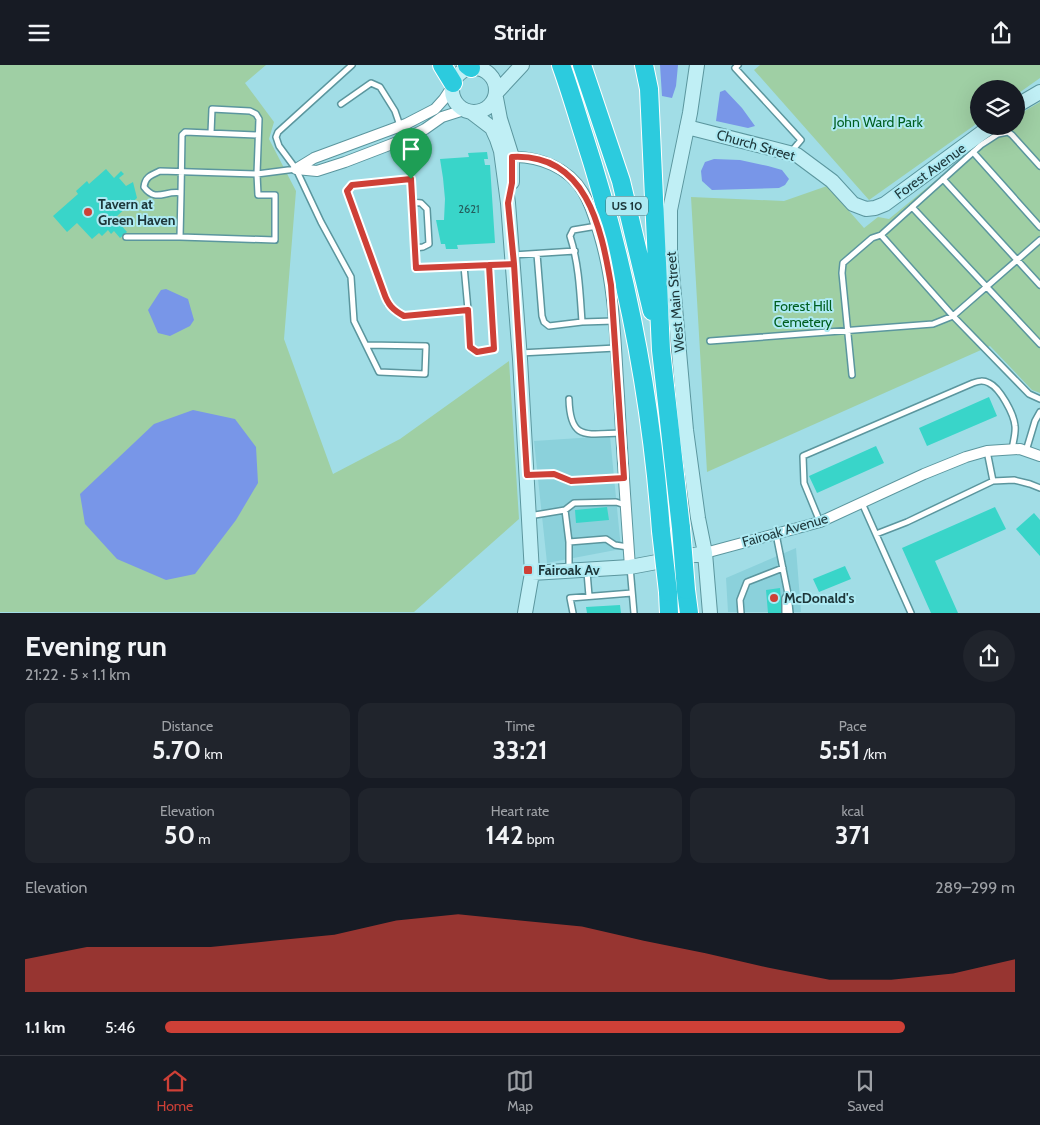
<!DOCTYPE html>
<html lang="en">
<head>
<meta charset="utf-8">
<style>
	:root { --surface:#171b24; --page:#20242c; --text:#f1f3f6; --muted:#9ea1a6; --line:#363941; --accent:#ce4037 }
	body { margin:0; font-family:Cabin,sans-serif; background:var(--page); color:var(--text); height:100vh; display:flex; flex-direction:column; font-size:19px; white-space:nowrap }
	* { box-sizing:border-box; margin:0 }
	p { font-size:16px; color:var(--muted) }
	.icon { flex:none; width:28px; height:28px; fill:none; stroke:currentColor; stroke-width:2; stroke-linecap:round; stroke-linejoin:round }
	.map { position:relative; height:548px; overflow:hidden }
	.drawer { display:flex; flex-direction:column; background:var(--surface); flex:1 }
	.drawer>* { flex:none }
	.tools { position:absolute; left:970px; top:15px; display:grid; gap:10px }
	.tools a { display:grid; place-items:center; width:55px; height:55px; border-radius:50%; background:var(--surface); box-shadow:0 5px 20px #0002; font-size:25px }
	.pin { position:absolute; display:grid; place-items:center; width:42px; height:42px; color:#fff; margin:-51px -21px; border-radius:50% 50% 50% 0; rotate:-45deg; box-shadow:0 0 5px #0007 }
	.pin .icon { rotate:45deg }
	.round { display:grid; place-items:center; flex:none; width:52px; height:52px; border-radius:26px; background:var(--page) }
	.headline { display:flex; align-items:center; justify-content:space-between; height:85px; padding:0 25px }
	h1 { font-size:28px; font-weight:700; line-height:38px }
	.stats { display:grid; grid-template-columns:repeat(3,1fr); gap:8px; height:85px; padding:5px 25px }
	.stats div { display:grid; align-content:center; border-radius:12px; background:var(--page); text-align:center }
	.stats b { font-size:25px; font-weight:700 }
	.stats small { font-size:14px; font-weight:400 }
	.stats p { font-size:14px }
	.chart { height:140px; padding:10px 25px }
	.chart p { display:flex; justify-content:space-between }
	.chart svg { width:100%; height:90px; margin-top:5px; fill:var(--accent); opacity:.7 }
	ul { padding:0 25px; list-style:none; font-size:16px }
	li { display:grid; grid-template-columns:80px 60px 1fr; align-items:center; height:38px }
	li i { height:12px; border-radius:6px; background:var(--accent) }
	header { display:flex; justify-content:space-between; align-items:center; height:65px; padding:0 25px; background:var(--surface); font-size:22px; font-weight:700 }
	.tab-bar { display:flex; justify-content:space-around; align-items:center; height:70px; border-top:1px solid var(--line); background:var(--surface); font-size:14px; color:var(--muted) }
	.tab-bar a { display:grid; justify-items:center; gap:2px }
	.tab-bar .active { color:var(--accent) }
	.map>svg:first-child { display:block }
	.built { fill:#8bd1db }
	.green { fill:#9fcfa4 }
	.water { fill:#7896e8 }
	.building { fill:#39d5c9 }
	.lines { fill:none; stroke-linecap:round; stroke-linejoin:round }
	.lane-casing { stroke:#5b969e; stroke-width:8 }
	.street-casing { stroke:#5b969e; stroke-width:12 }
	.secondary-casing { stroke:#5b969e; stroke-width:16 }
	.highway-casing { stroke:#fff; stroke-width:20 }
	.lane { stroke:#fff; stroke-width:5 }
	.street { stroke:#fff; stroke-width:10 }
	.secondary { stroke:#c0eff5; stroke-width:14 }
	.highway { stroke:#2ccbde; stroke-width:18 }
	.highway-bridge-casing { stroke:#fff; stroke-width:20; stroke-linecap:butt }
	.highway-bridge { stroke:#2ccbde; stroke-width:18 }
	.route-casing { stroke:#fff; stroke-width:10 }
	.route { stroke:#ce4037; stroke-width:6 }
	.poi-dot { fill:#ce4037; stroke:#adeaf3; stroke-width:2 }
	.labels { text-anchor:middle; stroke-width:4; stroke-linejoin:round; paint-order:stroke }
	.number-label { font-size:11px; fill:#245e5d }
	.shield { fill:#adeaf3; stroke:#486c71; stroke-width:1 }
	.shield-label { font-size:12px; font-weight:bold; fill:#1d3639 }
	.park-label { font-size:14px; fill:#005f20; stroke:#adeaf3 }
	.street-label { font-size:14px; fill:#1d3639; stroke:#adeaf3 }
	.poi-label { font-size:14px; font-weight:bold; fill:#1d3639; stroke:#adeaf3; text-anchor:start }
</style>
</head>
<body>
<header><svg class="icon" aria-label="menu" viewBox="0 0 24 24"><path d="M4 6h16M4 12h16M4 18h16"/></svg>Stridr<svg class="icon" aria-label="share" viewBox="0 0 24 24"><path d="M12 15V3M7 8l5-5 5 5M5 13v7h14v-7"/></svg></header>
<div class="map">
<svg width="1040" height="548" viewBox="0 0 1040 548">
	<rect width="100%" height="100%" fill="#a1dde6"/>
	<path class="built" d="M610 371 621 484 547 498 534 376Z
		M796 483 801 547H728L726 513Z"/>
	<path class="green" d="M0 0H266L245 18 274 57 269 74 296 126 284 274 333 409 400 374 509 296 519 454 414 547H0Z
		M760 0H1040V13L1016 30V24H979V57L869 135 754 5Z
		M1040 37V328L1032 325 990 281 707 407 691 132 784 136 827 121 864 163 878 152 889 154 1002 61H1016V51Z"/>
	<path class="water" d="M660 0H678L676 21 672 33 662 31Z
		M725 25 742 43 755 61 748 63 716 56 720 27Z
		M714 94 740 95 768 101 782 105 789 114 785 120 779 123 712 125 702 116 701 106 705 97Z
		M166 224 188 234 194 255 190 261 170 271 158 268 148 245 161 225Z
		M193 345 235 354 256 382 258 418 236 455 195 509 166 515 117 494 85 459 80 429 154 359Z"/>
	<path class="building" d="M487 87 488 94H484L485 100H490L495 178 457 180 458 184H446L445 179H441L436 155H444L445 134 443 113 440 94 469 92 468 88Z
		M106 104 114 113 121 106 124 109 119 113 126 121 133 117 137 133 117 151 123 157 120 159 127 167 120 173 114 166 111 169 108 165 102 171 99 168 92 174 77 158 67 167 53 151 78 129 76 126 87 116 89 119Z
		M989 332 997 351 927 381 919 363Z
		M876 381 884 398 817 428 809 411Z
		M607 442 609 455 576 458 575 445Z
		M995 442 1006 464 935 496 958 548H931L902 483Z
		M1034 448 1040 455V491L1016 464Z
		M845 501 851 514 819 527 813 514Z
		M780 523 782 548H768L766 525Z
		M620 540 621 548H587L586 542Z"/>
	<g class="lines">
		<defs>
			<path id="lane" d="M352 0 278 67 276 72 279 81 296 104 321 157 351 212 354 256 379 307 425 309 426 281 366 280
				M738 0 735 3 801 75 790 88
				M341 39 371 18 380 22 395 46 409 87 416 203 511 199
				M973 87 1040 162
				M411 114 352 120 347 126 388 239 395 246 404 251 468 245 464 201
				M943 114 1040 220
				M181 128 182 70 185 67 258 70
				M412 137 421 138 427 144 429 179 423 182 415 183
				M912 142 1040 279
				M881 170 953 251 1029 329 1040 334
				M126 172H180L181 128C165 125 156 138 144 122 145 112 151 110 160 106L257 109 296 104
				M180 172 275 175V130H258L257 109 259 54 256 49 250 46 212 44 211 68
				M537 189 542 251 544 257 549 261 582 257 614 256
				M513 190 575 186
				M468 245 470 283 477 287 494 284 489 200
				M582 257C580 228 579 199 570 171L573 165 597 161
				M710 276 933 259 953 251 1040 175
				M520 288 616 283
				M852 310 842 208 843 198 872 173 881 170 981 80 998 69 1008 67 1012 70 1040 101
				M569 334C570 376 586 369 621 368
				M987 386 993 416
				M1026 386 1035 356 1040 347
				M529 410 554 409 571 417 624 413
				M862 438 911 548
				M565 445 569 477V504
				M529 451 565 445 574 438 616 437 625 440
				M820 457 804 418 803 391 973 318C979 316 983 315 989 318 1000 323 1014 349 1015 361 1016 368 1013 377 1012 385
				M776 469 788 529 790 548
				M876 469 907 457 993 416 1014 415 1030 419 1040 423
				M569 477 606 474 615 480 628 482
				M630 502 634 548
				M587 507 589 531
				M573 548 570 533 632 528
				M741 548 740 535 747 517 783 503
				M785 548V533L788 529"/>
			<path id="street" d="M512 92C539 91 569 103 583 127 591 140 595 155 599 169 615 222 615 276 619 331 622 388 626 445 630 502
				M296 104 317 106 345 97 405 74 425 64 442 52 464 45
				M296 104 314 93 406 59 435 44 444 34 452 22
				M705 488 820 457 924 409 966 392 987 386 1002 385 1020 384 1040 391"/>
			<path id="secondary" d="M697 0 690 48 670 145V186L686 365 698 453 705 488 710 548
				M452 25a22 22 0 1 1 44 0a22 22 0 1 1-44 0Z
				M496 28 522 0
				M496 33 500 54 512 92V117
				M1016 41 1040 27
				M471 47 492 63 497 74 501 86 508 138 520 294 532 508 525 548
				M687 62 797 90 832 116 853 139 866 144 875 143 885 139 991 61
				M532 508 630 502 705 488"/>
			<path id="highway" d="M442 0 453 18
				M467 0 471 3
				M561 0C569 22 576 46 583 68 625 197 651 331 661 466
				M582 0 621 116 652 246
				M644 0 649 24 661 285 681 463
				M686 525 689 548
				M668 527 669 548"/>
		</defs>
		<use href="#lane" class="lane-casing"/>
		<use href="#street" class="street-casing"/>
		<use href="#secondary" class="secondary-casing"/>
		<use href="#highway" class="highway-casing"/>
		<use href="#lane" class="lane"/>
		<use href="#street" class="street"/>
		<use href="#secondary" class="secondary"/>
		<use href="#highway" class="highway"/>
		<defs>
			<path id="highway-bridge" d="M681 463 686 525
				M661 466 668 527"/>
		</defs>
		<use href="#highway-bridge" class="highway-bridge-casing"/>
		<use href="#highway-bridge" class="highway-bridge"/>
	</g>
	<g class="lines">
		<defs>
			<path id="route" d="M411 114 416 203 514 199 527 410 554 409 571 416 624 413 611 220C601 161 586 88 512 92V118L508 138 514 199 489 200 494 284 477 287 470 282 468 245 404 251C393 245 388 240 384 228L347 126 352 120 411 114"/>
		</defs>
		<use href="#route" class="route-casing"/>
		<use href="#route" class="route"/>
	</g>
	<g class="poi-dot">
		<circle cx="88" cy="147" r="5"/>
		<rect x="523" y="500" width="10" height="10" rx="2.5"/>
		<circle cx="774" cy="533" r="5"/>
	</g>
	<g class="labels">
		<g class="number-label">
			<text x="469" y="148">2621</text>
		</g>
		<rect class="shield" x="606" y="131.5" width="42" height="19" rx="4"/>
		<g class="shield-label">
			<text x="627" y="145">US 10</text>
		</g>
		<g class="park-label">
			<text x="878" y="62">John Ward Park</text>
			<text x="803" y="246">Forest Hill<tspan x="803" dy="16">Cemetery</tspan></text>
		</g>
		<g class="street-label">
			<text transform="translate(756 80) rotate(16)" y="5">Church Street</text>
			<text transform="translate(930 106) rotate(-36)" y="5">Forest Avenue</text>
			<text transform="translate(675 237) rotate(-95)" y="5">West Main Street</text>
			<text transform="translate(785 465) rotate(-16)" y="5">Fairoak Avenue</text>
		</g>
		<g class="poi-label">
			<text x="98" y="144">Tavern at<tspan x="98" dy="16">Green Haven</tspan></text>
			<text x="538" y="510">Fairoak Av</text>
			<text x="784" y="538">McDonald's</text>
		</g>
	</g>
</svg>
<div class="tools">
<a><svg class="icon" aria-label="layers" viewBox="0 0 24 24"><path d="M12 4l9 5-9 5-9-5zM3 14l9 5 9-5"/></svg></a>
</div>
<div class="pin" style="left:411px;top:114px;background:#1e9e55"><svg class="icon" aria-label="arrive" viewBox="0 0 24 24"><path d="M6 21V4h12l-3 4 3 4H6"/></svg></div>
</div>
<section class="drawer">
<div class="headline"><div><h1>Evening run</h1><p>21:22 · 5 × 1.1 km</p></div><a class="round"><svg class="icon" aria-label="share" viewBox="0 0 24 24"><path d="M12 15V3M7 8l5-5 5 5M5 13v7h14v-7"/></svg></a></div>
<div class="stats">
<div><p>Distance</p><b>5.70<small> km</small></b></div>
<div><p>Time</p><b>33:21</b></div>
<div><p>Pace</p><b>5:51<small> /km</small></b></div>
</div>
<div class="stats">
<div><p>Elevation</p><b>50<small> m</small></b></div>
<div><p>Heart rate</p><b>142<small> bpm</small></b></div>
<div><p>kcal</p><b>371</b></div>
</div>
<div class="chart"><p><span>Elevation</span>289–299 m</p>
<svg viewBox="0 0 160 44" preserveAspectRatio="none"><path d="M0 44V28L10 22L20 22L30 22L40 19L50 16L60 9L70 6L80 9L90 12L100 19L110 25L120 32L130 38L140 38L150 35L160 28V44z"/></svg>
</div>
<ul>
<li><b>1.1 km</b>5:46<i style="width:87%"></i></li>
</ul>
</section>
<nav class="tab-bar">
<a class="active"><svg class="icon" aria-label="home" viewBox="0 0 24 24"><path d="M3 11l9-7 9 7M6 9v11h12V9"/></svg>Home</a>
<a><svg class="icon" aria-label="map" viewBox="0 0 24 24"><path d="M3 6l6-2 6 2 6-2v14l-6 2-6-2-6 2zM9 4v14M15 6v14"/></svg>Map</a>
<a><svg class="icon" aria-label="saved" viewBox="0 0 24 24"><path d="M7 4h10v16l-5-4-5 4z"/></svg>Saved</a>
</nav>
</body>
</html>
